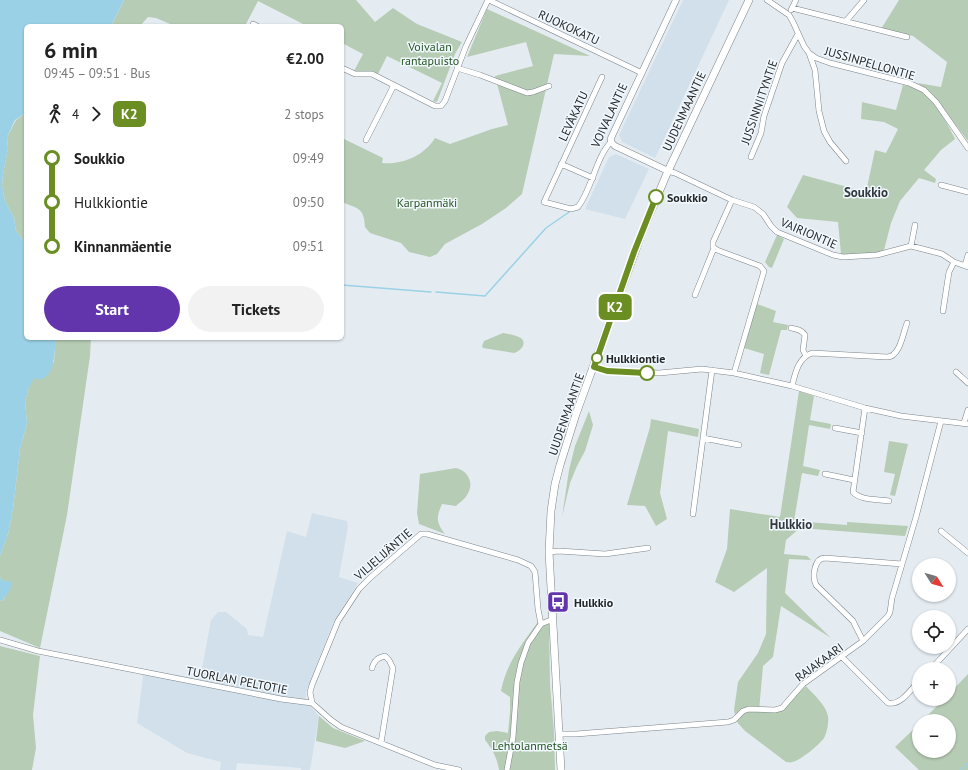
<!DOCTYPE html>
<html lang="en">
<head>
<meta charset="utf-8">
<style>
  body { margin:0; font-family:"PT Sans",sans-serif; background:#f2f2f2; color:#222; height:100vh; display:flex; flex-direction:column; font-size:15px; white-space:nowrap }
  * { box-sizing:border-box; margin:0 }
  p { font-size:13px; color:#767676 }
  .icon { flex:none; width:22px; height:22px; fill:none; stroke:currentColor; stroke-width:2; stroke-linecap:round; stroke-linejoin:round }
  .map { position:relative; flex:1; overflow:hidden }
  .sheet { position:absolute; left:24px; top:24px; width:320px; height:316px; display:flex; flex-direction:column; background:#fff; border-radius:6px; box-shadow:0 1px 3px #0004 }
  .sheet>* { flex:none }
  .badge { padding:0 8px; border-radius:6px; font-size:14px; line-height:26px }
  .needle { width:26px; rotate:127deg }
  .buttons { position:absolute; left:912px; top:558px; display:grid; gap:8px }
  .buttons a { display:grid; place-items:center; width:44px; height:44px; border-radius:50%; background:#fff; box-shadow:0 1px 3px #0004; font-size:20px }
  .map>.badge { position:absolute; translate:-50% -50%; box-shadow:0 0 0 2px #fff }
  .legs { display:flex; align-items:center; gap:6px; height:44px; padding:0 20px; font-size:13px }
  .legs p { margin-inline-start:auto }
  .head { display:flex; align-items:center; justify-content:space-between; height:68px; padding:0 20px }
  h1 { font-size:22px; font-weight:600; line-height:30px }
  .cta { display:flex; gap:8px; margin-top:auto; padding:8px 20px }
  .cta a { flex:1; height:46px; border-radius:24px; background:#6235ad; color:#fff; font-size:16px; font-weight:600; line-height:46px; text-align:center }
  .cta a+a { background:#f2f2f2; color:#222 }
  ul { padding:0 20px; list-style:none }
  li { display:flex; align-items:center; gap:14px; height:44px; font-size:15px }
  li i { display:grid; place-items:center; width:6px; height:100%; margin:0 5px; background:currentColor }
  li i::after { content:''; width:10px; height:10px; margin:-5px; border:3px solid; border-radius:50%; background:#fff }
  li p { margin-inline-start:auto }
  li:first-child i { background:linear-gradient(#0000 50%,currentColor 0) }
  li:last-child i { background:linear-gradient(currentColor 50%,#0000 0) }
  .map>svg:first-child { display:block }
  .built { fill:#d1e0eb }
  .green { fill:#b6ccb4 }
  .water { fill:#9bd1e6 }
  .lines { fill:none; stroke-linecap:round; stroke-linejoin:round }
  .stream { stroke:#9bd1e6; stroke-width:1.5 }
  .minor-casing { stroke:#7c8389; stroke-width:6 }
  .tertiary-casing { stroke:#7c8389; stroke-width:7 }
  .secondary-casing { stroke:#7c8389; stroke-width:8 }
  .minor { stroke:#fff; stroke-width:5 }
  .tertiary { stroke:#fff; stroke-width:6 }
  .secondary { stroke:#fff; stroke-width:7 }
  .line-1-casing { stroke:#fff; stroke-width:9 }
  .line-1 { stroke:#6b8e23; stroke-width:6 }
  .stop-1-dot { fill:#fff; stroke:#6b8e23; stroke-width:2 }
  .labels { text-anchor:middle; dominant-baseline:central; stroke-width:3; stroke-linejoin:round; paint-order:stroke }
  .street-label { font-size:12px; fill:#242729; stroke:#f2f9fe }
  .park-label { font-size:12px; fill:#265422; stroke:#f2f9fe }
  .stop-label { font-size:12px; font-weight:bold; fill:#242729; stroke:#f2f9fe; text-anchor:start }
  .poi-label { font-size:12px; font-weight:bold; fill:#242729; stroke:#f2f9fe; text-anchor:start }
  .neighbourhood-label { font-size:13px; font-weight:bold; fill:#32383d; stroke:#f2f9fe }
</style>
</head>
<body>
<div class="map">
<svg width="968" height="770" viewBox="0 0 968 770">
  <rect width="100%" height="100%" fill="#e4ecf2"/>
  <path class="built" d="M683 0H729L655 158 622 142 619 135Z
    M616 154 649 169 625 219 585 209 609 157Z
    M312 513 347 521 348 527 339 577 358 583 333 623 306 692V699L309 705 319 716 310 770H301V768L237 763 236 770H220L221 762 187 753 137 723 144 669 200 679 211 620 218 612H226L247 629 248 635 263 637 287 531 306 537Z"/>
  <path class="green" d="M124 0H356L375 22 393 8 417 24 462 42 455 54 437 102 433 101 442 83 387 56 378 74 373 71H354L363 54 342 43V26H307L258 1 245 26H175L156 18 148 17 140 26H111Z
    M899 0H968V141L932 94 918 83 941 87 947 62 913 36 881 29Z
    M487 9 590 56 554 54 522 194 506 208 482 224 445 244 437 254 430 257 409 252 401 243 370 233 365 227C364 207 358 209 342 202V138L383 158 382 163C402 165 424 156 435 138L450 144 492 129 508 125 495 76 533 66 526 42 467 57Z
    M903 85C908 86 914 87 918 89 933 98 948 124 955 139L941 150 924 170 936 179 935 183 919 178 900 201 891 223 884 250C873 257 854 254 841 254L838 222 797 218 787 207 803 175 866 192 875 150 886 153 898 129 884 122 861 119 862 102 896 110Z
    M26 113V244L16 231 14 218 5 201 2 186 3 174 8 148 7 137 16 120Z
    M777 235 784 239 772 268 769 267 765 262Z
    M757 304 776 311 773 322 788 325 787 330H781L769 375 760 373 764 354 744 348Z
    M503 333C508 334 518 335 522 339 527 345 519 352 514 353L483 348 482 346 484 341Z
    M57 338H91L90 356 67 515 40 648 0 631V600L2 601C8 596 6 588 6 581H3L0 577V556L8 534 13 509 20 449 27 423 25 402 28 390 32 380 54 362 55 345Z
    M799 391 814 396 810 420 831 424 830 429 809 425 803 466 820 470 818 476 802 473 794 521 847 525V522L908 526 905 536 800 528 786 540 784 554 807 556 811 560 789 559 785 593 831 638 781 606 773 657 763 666 759 711H780L806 686C813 694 826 705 828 716 829 722 827 733 824 738 820 744 800 761 792 762 791 763 788 762 786 762L745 731 737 722 734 710 738 682 758 653 766 634 767 568 734 592 715 582 727 549 730 509 780 517Z
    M589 411 593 425 585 451 577 466 570 483 562 517 569 470 575 446Z
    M651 419 699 429 698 437 668 431 660 493 667 519 656 526 645 506 627 505 650 427Z
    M889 441 908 444 895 496 890 495 895 474 884 472Z
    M456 468C468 471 475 483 467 495 465 499 459 503 456 506L442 504C436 518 436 522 445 534L419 524 417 513 420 474Z
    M540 619 541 624 549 621 550 684 554 732 555 770H499C497 758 493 750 485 740V736L489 732 497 731 508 733 510 712V697L501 691C506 663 524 641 540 619Z
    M0 646 40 656 33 715 36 748 32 770H0Z
    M968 674V770H919L895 747 919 724V751H949V721H922L944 699H949V694Z
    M319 716 333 728 365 741 345 748 316 741Z"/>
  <path class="water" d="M0 0H124L111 26H26V113L15 120 7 137 8 148 3 174 2 186 5 201 14 218 16 231 26 244V338H57C52 354 58 372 40 380L34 378 28 390 25 402 27 423 20 449 13 509 8 534 0 556Z
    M0 577 3 581H9L12 583 10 590 2 601 0 600Z"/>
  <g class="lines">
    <path class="stream" d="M342 285 431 292
      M436 292 485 296 546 228 572 210
      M961 770 968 763"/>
    <g class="minor-casing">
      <path id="minor" d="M489 0 642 73
        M767 0 789 15 793 22 804 46 809 53 816 58 830 63 909 83 924 90 936 102 968 148
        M792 8 907 37
        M791 10 796 0
        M846 21 864 0
        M253 24 257 26
        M809 53 815 70 819 111 824 131 830 142 846 161
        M342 68 355 74H372L435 106H441L445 101 466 46 488 0
        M457 68 480 75 527 93 533 92 549 86
        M602 77 544 202 571 209 578 207C592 189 596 157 611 142
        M366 140 394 85
        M751 157 761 133 764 116 782 63 798 34
        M561 164 593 178
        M668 171 675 173 732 200 754 207 763 214 771 226 777 232 833 255 843 257 877 255 911 246 942 254 954 262 968 267
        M941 185 968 192
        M732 200 713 242V247L717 250 760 266 764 271 734 373
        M911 246 915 225
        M965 266 968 255
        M695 295 714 248
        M943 311 949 272 954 262
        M791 328C796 329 802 330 805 335L803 350 806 356
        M594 367 607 371 659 373 702 369 734 373 792 386 865 408 901 416 968 424
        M956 372 968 383
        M792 386C795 374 798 358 812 353L887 357C900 357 903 333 907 323
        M865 408 853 492C861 501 879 499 889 501
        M964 423 968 410
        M835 428 862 433
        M703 438 739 445
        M825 474 854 480
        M693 514 712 370
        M941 531 968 553
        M549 552 559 551 605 554 648 548
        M0 640 38 651 281 699 312 703 331 720 341 727 435 765 459 770
        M863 641 853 621 816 585C812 577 814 558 825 558L902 564
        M842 657 888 703C901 706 911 689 919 681
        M372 668C374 661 377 658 385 656L389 660 393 668 381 743
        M931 669 968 629
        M312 703 310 692 312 685 338 621 359 589 371 577 421 534H427L518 560 531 566 535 572 538 609 541 624
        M559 734H576L728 722 734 720 743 711 749 709 775 710 782 708 803 684 863 641 888 616 890 612 892 598 916 517 941 421
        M507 770 513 737 517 682 521 663 528 643 541 624 553 619"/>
    </g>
    <g class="tertiary-casing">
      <path id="tertiary" d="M668 171 615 146 611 142V138L676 0"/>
    </g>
    <g class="secondary-casing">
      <path id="secondary" d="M561 770 549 552 551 511 555 484 560 465 576 414 643 230 668 171 749 0"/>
    </g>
    <use href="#minor" class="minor"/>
    <use href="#tertiary" class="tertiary"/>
    <use href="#secondary" class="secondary"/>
  </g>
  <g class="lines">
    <g class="line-1-casing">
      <path id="line-1" d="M647 373 607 371 594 367 634 252 656 197"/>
    </g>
    <use href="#line-1" class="line-1"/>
  </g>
  <defs>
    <g id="bus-square" transform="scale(1.15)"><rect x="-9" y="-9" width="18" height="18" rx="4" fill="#6235ad" stroke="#f2f9fe"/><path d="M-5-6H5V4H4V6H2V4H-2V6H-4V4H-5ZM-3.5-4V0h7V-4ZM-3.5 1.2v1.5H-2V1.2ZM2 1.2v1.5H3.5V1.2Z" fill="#fff"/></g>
  </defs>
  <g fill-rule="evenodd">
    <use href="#bus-square" x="558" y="602"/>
  </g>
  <g class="stop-1-dot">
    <circle cx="656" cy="197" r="7"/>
    <circle cx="597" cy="358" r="5"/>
    <circle cx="647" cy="373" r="7"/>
  </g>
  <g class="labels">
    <g class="street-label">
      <text transform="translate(569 27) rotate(25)">RUOKOKATU</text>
      <text transform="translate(870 63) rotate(16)">JUSSINPELLONTIE</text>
      <text transform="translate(759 102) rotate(-71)">JUSSINNIITYNTIE</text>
      <text transform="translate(684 111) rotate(-65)">UUDENMAANTIE</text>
      <text transform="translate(609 115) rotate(-65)">VOIVALANTIE</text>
      <text transform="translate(573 116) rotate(-65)">LEVÄKATU</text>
      <text transform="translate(809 233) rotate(23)">VAIRIONTIE</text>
      <text transform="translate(566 414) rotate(-71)">UUDENMAANTIE</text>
      <text transform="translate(383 554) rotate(-41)">VILJELIJÄNTIE</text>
      <text transform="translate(819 662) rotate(-36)">RAJAKAARI</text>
      <text transform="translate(237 680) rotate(11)">TUORLAN PELTOTIE</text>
    </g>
    <g class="park-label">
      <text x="430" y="46">Voivalan<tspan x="430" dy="14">rantapuisto</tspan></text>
      <text x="427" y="202">Karpanmäki</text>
      <text x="530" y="745">Lehtolanmetsä</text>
    </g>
    <g class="stop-label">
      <text x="667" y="197">Soukkio</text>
      <text x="606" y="358">Hulkkiontie</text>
    </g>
    <g class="poi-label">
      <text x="574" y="602">Hulkkio</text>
    </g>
    <g class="neighbourhood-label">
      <text x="866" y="192">Soukkio</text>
      <text x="791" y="524">Hulkkio</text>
    </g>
  </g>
</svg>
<div class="buttons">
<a><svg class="needle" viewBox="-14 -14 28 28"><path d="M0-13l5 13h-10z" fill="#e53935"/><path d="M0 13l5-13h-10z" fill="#767676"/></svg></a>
<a><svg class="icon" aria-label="locate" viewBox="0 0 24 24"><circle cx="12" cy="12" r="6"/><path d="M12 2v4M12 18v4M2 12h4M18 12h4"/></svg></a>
<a>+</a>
<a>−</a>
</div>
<b class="badge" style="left:615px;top:307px;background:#6b8e23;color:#fff">K2</b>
<section class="sheet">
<div class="head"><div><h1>6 min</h1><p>09:45 – 09:51 · Bus</p></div><b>€2.00</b></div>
<div class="legs"><svg class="icon" aria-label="walk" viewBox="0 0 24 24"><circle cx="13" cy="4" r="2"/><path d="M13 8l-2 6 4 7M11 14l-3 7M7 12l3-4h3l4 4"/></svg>4<svg class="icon" aria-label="forward" viewBox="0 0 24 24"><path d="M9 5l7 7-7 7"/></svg><b class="badge" style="background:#6b8e23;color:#fff">K2</b><p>2 stops</p></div>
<ul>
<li><i style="color:#6b8e23"></i><b>Soukkio</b><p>09:49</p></li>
<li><i style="color:#6b8e23"></i><span>Hulkkiontie</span><p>09:50</p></li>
<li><i style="color:#6b8e23"></i><b>Kinnanmäentie</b><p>09:51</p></li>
</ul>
<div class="cta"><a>Start</a><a>Tickets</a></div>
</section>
</div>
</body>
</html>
